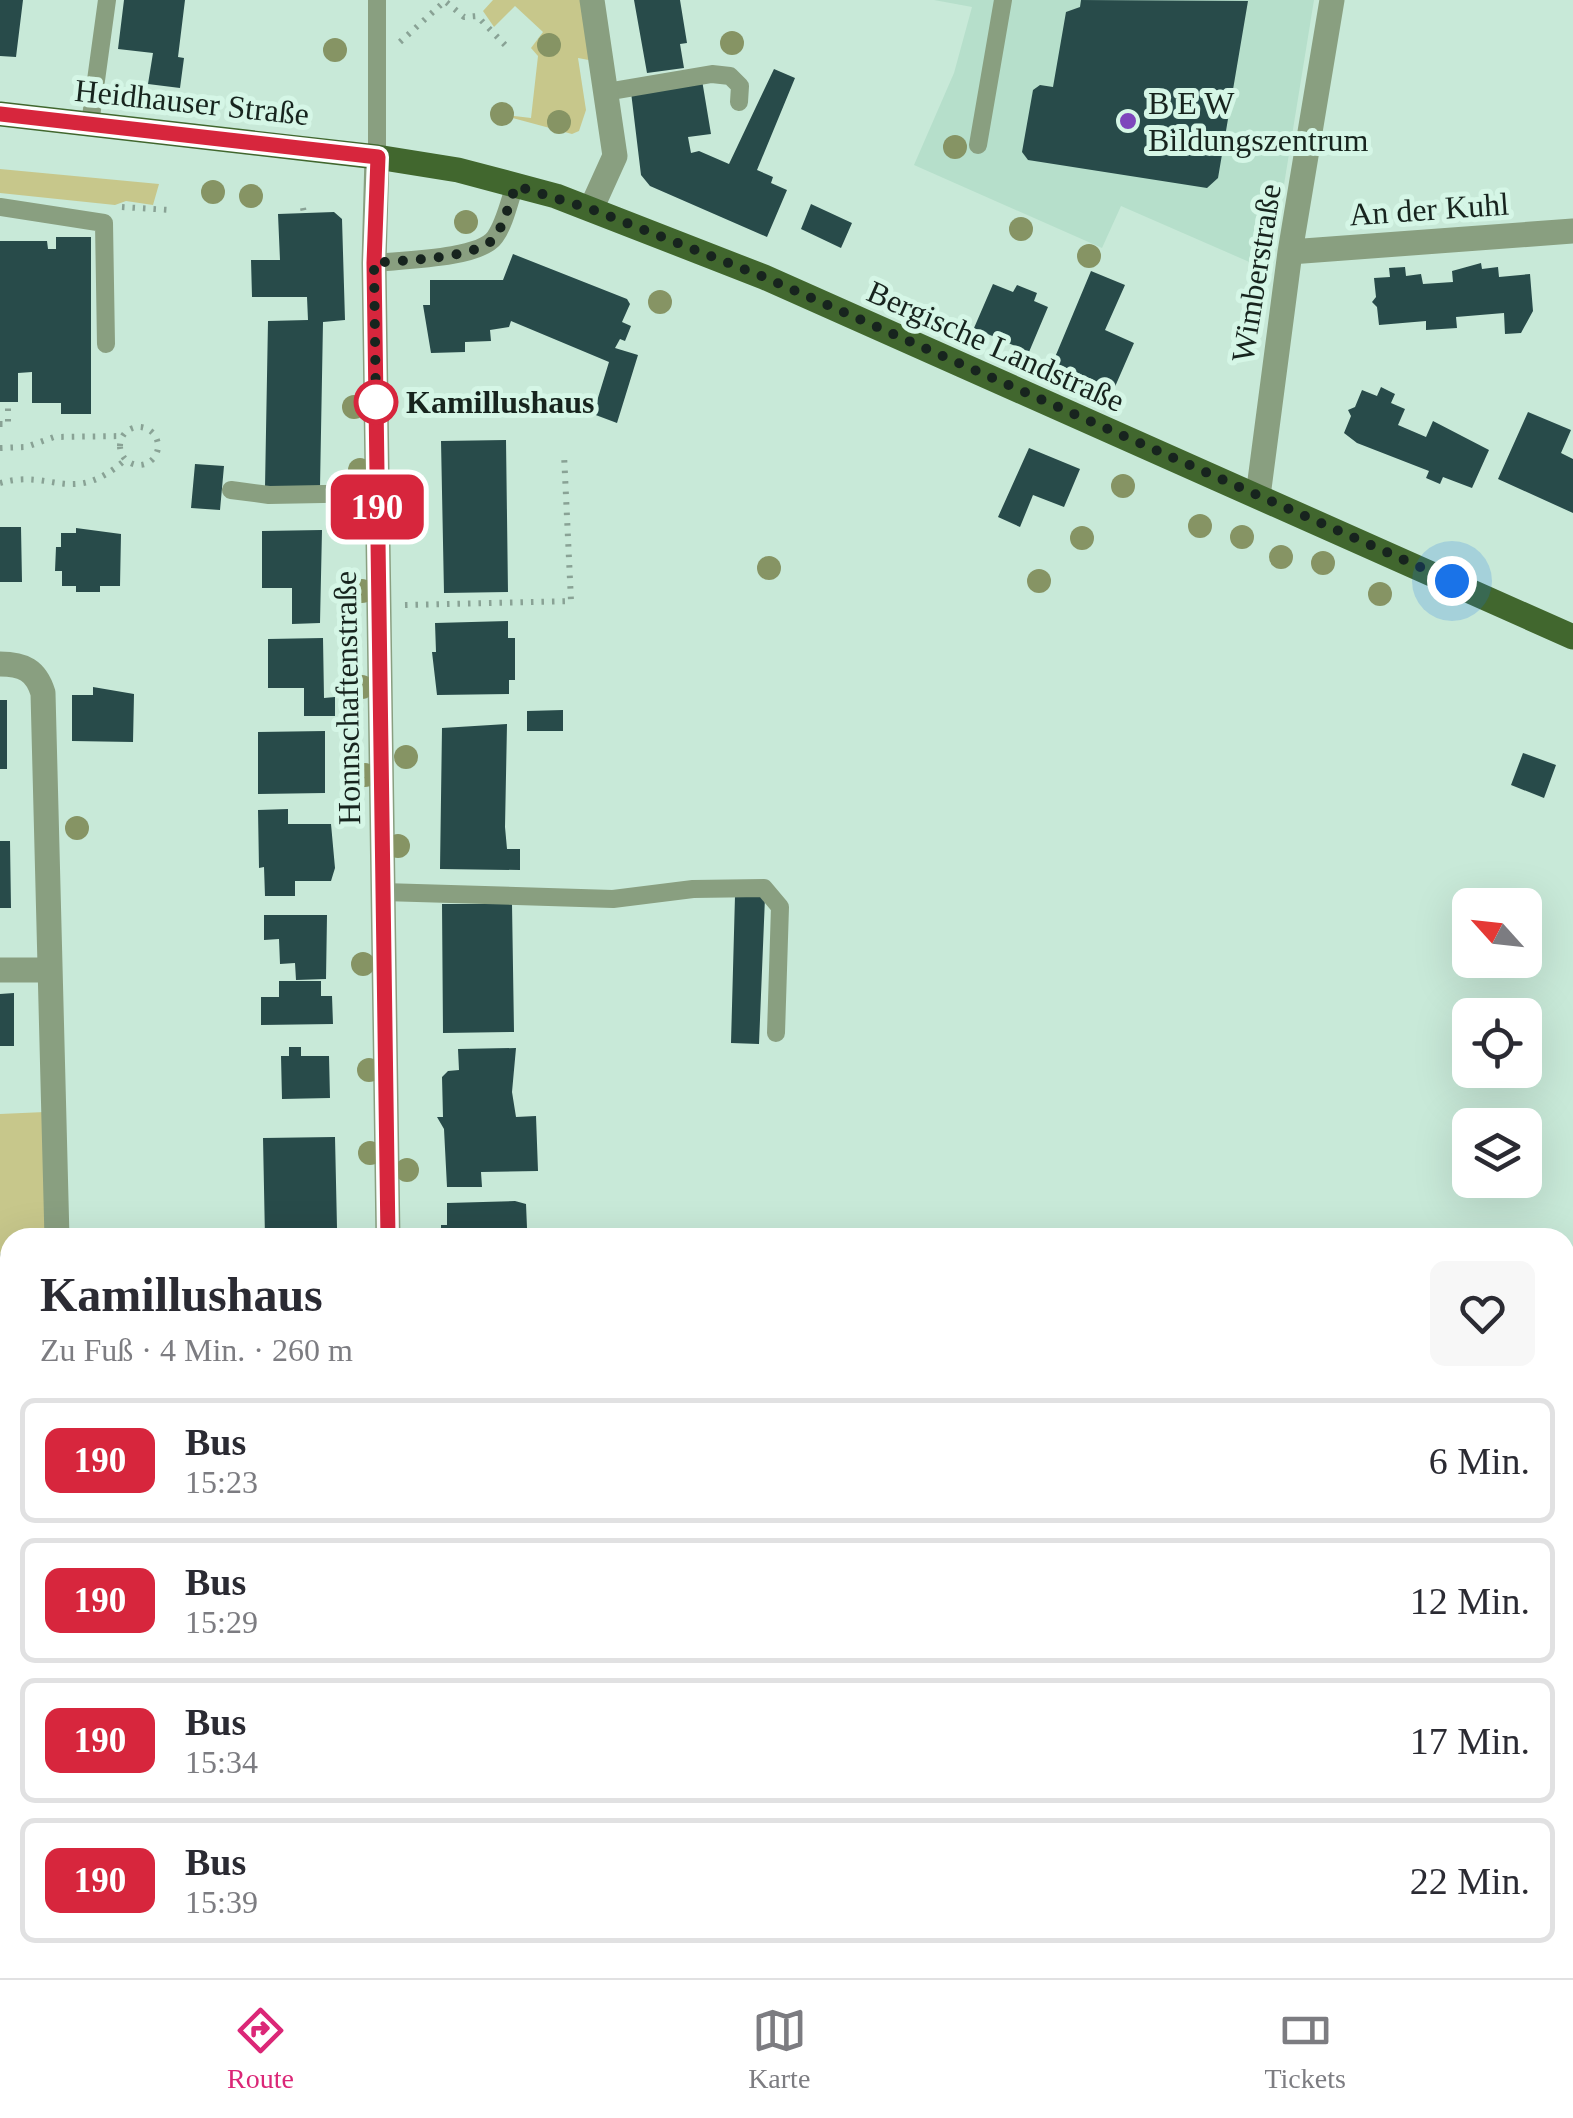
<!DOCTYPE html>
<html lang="de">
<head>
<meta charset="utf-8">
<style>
  body { margin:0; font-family:"Times New Roman",serif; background:#f7f7f7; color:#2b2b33; height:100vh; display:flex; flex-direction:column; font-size:38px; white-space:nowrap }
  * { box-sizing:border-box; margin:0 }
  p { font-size:32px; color:#7c7c81 }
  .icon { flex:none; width:55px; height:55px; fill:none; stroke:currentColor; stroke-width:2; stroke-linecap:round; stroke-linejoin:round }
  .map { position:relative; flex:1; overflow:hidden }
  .details { position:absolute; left:0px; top:1228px; width:1575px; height:752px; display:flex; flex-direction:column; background:#fff; border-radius:30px 30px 0 0; box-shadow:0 10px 40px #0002 }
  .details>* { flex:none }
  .badge { padding:0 20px; border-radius:15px; font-size:35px; line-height:65px }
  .needle { width:65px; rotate:297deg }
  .controls { position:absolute; left:1452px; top:888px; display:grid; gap:20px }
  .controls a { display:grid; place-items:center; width:90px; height:90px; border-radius:15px; background:#fff; box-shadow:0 10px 40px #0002; font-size:50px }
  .you { position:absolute; width:50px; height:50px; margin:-25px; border:8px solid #fff; border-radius:50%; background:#1a73e8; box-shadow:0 0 0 15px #1a73e833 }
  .map>.badge { position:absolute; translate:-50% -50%; box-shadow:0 0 0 5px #fff }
  .round { display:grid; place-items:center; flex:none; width:105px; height:105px; border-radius:15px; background:#f7f7f7 }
  .overview { display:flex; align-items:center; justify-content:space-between; height:170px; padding:0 40px }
  h1 { font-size:48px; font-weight:700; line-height:75px }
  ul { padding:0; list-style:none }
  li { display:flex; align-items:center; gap:30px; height:125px; margin:0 20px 15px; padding:0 20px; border:5px solid #e1e1e2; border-radius:15px }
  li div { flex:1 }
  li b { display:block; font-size:38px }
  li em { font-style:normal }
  li .badge { min-width:110px; font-weight:700; text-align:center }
  .tabs { display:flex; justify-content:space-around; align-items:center; height:140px; border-top:2px solid #e1e1e2; background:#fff; font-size:28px; color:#7c7c81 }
  .tabs a { display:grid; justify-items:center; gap:5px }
  .tabs .active { color:#db2777 }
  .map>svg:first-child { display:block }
  .built { fill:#b6dfcb }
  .green { fill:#c7c78b }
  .building { fill:#284b4a }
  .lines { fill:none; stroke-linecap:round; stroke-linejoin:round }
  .path { stroke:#89a295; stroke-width:6; stroke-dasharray:2.5 8; stroke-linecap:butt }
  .lane { stroke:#899f80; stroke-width:18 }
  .street { stroke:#899f80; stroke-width:25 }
  .primary { stroke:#41672e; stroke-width:25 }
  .tree { fill:#869464 }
  .line-casing { stroke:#fff; stroke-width:22 }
  .line { stroke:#d7263d; stroke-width:15 }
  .walk { stroke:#17241e; stroke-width:10; stroke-dasharray:0 18 }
  .poi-dot { fill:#7e46bc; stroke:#d5f6e6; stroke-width:4 }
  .stop-dot { fill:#fff; stroke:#d7263d; stroke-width:5 }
  .labels { text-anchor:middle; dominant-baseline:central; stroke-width:10; stroke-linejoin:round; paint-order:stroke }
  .street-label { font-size:32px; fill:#17241e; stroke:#d5f6e6 }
  .poi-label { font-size:32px; fill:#17241e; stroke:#d5f6e6; text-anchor:start }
  .stop-label { font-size:32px; font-weight:bold; fill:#17241e; stroke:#d5f6e6; text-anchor:start }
</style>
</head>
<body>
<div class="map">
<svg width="1573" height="1978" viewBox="0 0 1573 1978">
  <rect width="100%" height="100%" fill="#c8e9d8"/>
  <path class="built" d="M934 0H1314L1270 271 1121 206 1102 248 914 165 954 73 972 7Z"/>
  <path class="green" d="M493 0H581L594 61 578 58 586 110 579 131 572 134 498 114 531 118 538 56 531 48 543 32 515 6 494 27 483 11Z
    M0 169 159 184 153 205 126 201 115 205 0 193Z
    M45 1112 47 1237 10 1238V1258H0V1114Z
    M0 1920H10V1970H383L384 1978H0Z
    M395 1970H801V1978H395Z"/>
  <path class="building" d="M0 0H23L16 57 0 56Z
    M124 0H185L178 57 184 58 180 88 148 84 153 53 118 49Z
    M634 0H680L687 43 680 44 684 68 647 73Z
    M1081 0 1248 1 1218 178 1207 188 1028 160 1022 152 1033 90 1040 85 1053 87 1066 12 1080 7Z
    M774 69 795 78 757 170 773 177 771 183 787 190 767 237 650 186 641 175 631 92 702 80 711 134 688 137 691 153 699 151 729 164Z
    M811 204 852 223 841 248 801 229Z
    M334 212 342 219 345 320 323 322 320 487H265L268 321 308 320 307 297H252L251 260H280L278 214Z
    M56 237H91V414H61V403H32V372L18 373V402H0V241H47L48 249H56Z
    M513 254 627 299 630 304 622 322 631 326 625 341 620 339 615 348 638 355 617 423 593 414 609 362 511 321 509 327 490 330 491 341 465 342V352L431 353 423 305H430V280H503Z
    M1481 263 1482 269 1498 267 1499 277 1530 274 1533 311 1521 333 1505 334 1504 313 1456 317 1457 328 1426 330V321L1379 325 1377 307 1372 302 1376 297 1374 278 1390 277 1389 268 1405 267 1406 276 1421 274 1423 284 1453 282 1452 271Z
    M1091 271 1125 285 1105 330 1134 343 1114 389 1053 362Z
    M993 284 1013 292 1017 285 1037 293 1034 301 1048 307 1029 352 974 328Z
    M1381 387 1395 394 1391 403 1405 409 1398 425 1426 437 1433 421 1489 450 1472 488 1443 477 1440 484 1426 478 1429 471 1357 443 1344 433 1351 416 1348 410 1355 407 1362 390 1377 396Z
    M1528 412 1571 430 1561 453 1573 459V513L1498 479Z
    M506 440 508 592 444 593 441 441Z
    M1029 448 1080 469 1064 507 1033 495 1020 527 998 517Z
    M195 464 224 466 220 510 191 508Z
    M0 527H21L22 582H0Z
    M76 528 121 534 120 586H100V592H76V586H62V571H55L56 547H61V533H76Z
    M322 530 320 623 292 624V588H262V531Z
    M508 621V638H515V680H509V694L437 695 432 652H436L435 623Z
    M323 638 324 698 335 697V716H304V688H268V639Z
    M93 687 134 694 133 742 72 741V695H93Z
    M0 700H7V769H0Z
    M563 710V731H527V711Z
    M507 724 505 827 507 849H520V870L440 869 442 728Z
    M325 731V793L258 794V732Z
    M1523 753 1556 765 1544 798 1511 785Z
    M288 809V824H331L335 868 331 881H295V896H265L264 867 259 868 258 810Z
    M0 841H10L11 908H0Z
    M735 896 765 897 759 1044 731 1043Z
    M442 904H512L514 1032 443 1033Z
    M264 915H327L326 979 296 980 295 963 280 964 279 939 264 940Z
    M279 981H321V996H332L333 1024 261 1025V997H279Z
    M14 993V1046H0V994Z
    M289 1047H301V1056H329L330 1098 282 1099 281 1056H289Z
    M516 1048 512 1092 516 1117 536 1116 538 1171 481 1172 482 1187H447L444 1129 437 1117H443L442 1077 448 1071 459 1070 458 1049Z
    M335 1137 337 1228H308V1238H265L263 1138Z
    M515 1201 526 1204 527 1228H517L518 1238H441V1225H447V1203Z
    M0 1495 10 1498V1540L0 1538Z
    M0 1616 10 1619V1683L2 1681 8 1661 0 1659Z
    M10 1800V1863H0V1801Z"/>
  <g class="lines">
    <path class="path" d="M400 42 445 1 464 17 477 16 508 48
      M122 207 170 210
      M303 208 304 213
      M0 424H8V405
      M120 446a19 19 0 1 1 38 0a19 19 0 1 1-38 0Z
      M0 448 26 447 54 437 123 436
      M0 483C52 468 72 507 125 460
      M405 605 571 601 564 454"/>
    <path class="lane" d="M377 0V157
      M606 92 712 74 730 76 740 86 739 102
      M90 124 107 0
      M978 145 1003 0
      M0 207 104 223 106 344
      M374 263C401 260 480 259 495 237 505 223 509 202 515 185
      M231 490 269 495 377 493
      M383 892 613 899 693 889 764 888 780 907 776 1033"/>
    <path class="street" d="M377 157 374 263 388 1238
      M591 209 615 156 592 0
      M1290 252 1573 231
      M1258 496 1290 252 1332 0
      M0 664C23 664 36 670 43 693L57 1238
      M0 970H48
      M0 1266H10
      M0 1738 10 1739
      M391 1970V1978"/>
    <path class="primary" d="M0 114 377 157 458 170 556 196 764 277 1573 637"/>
  </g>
  <g class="tree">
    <circle cx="732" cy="43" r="12"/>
    <circle cx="549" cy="45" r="12"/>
    <circle cx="335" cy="50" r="12"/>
    <circle cx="502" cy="114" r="12"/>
    <circle cx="559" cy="122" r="12"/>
    <circle cx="955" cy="147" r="12"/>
    <circle cx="213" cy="192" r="12"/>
    <circle cx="251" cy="196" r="12"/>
    <circle cx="466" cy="222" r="12"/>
    <circle cx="1021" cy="229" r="12"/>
    <circle cx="1089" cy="256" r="12"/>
    <circle cx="660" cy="302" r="12"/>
    <circle cx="354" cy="407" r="12"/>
    <circle cx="360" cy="470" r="12"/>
    <circle cx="1123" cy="486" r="12"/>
    <circle cx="1200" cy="526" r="12"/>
    <circle cx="1242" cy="537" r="12"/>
    <circle cx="1082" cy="538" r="12"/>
    <circle cx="1281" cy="557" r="12"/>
    <circle cx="1323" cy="563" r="12"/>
    <circle cx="769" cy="568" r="12"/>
    <circle cx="1039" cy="581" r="12"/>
    <circle cx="362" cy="591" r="12"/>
    <circle cx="1380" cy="594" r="12"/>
    <circle cx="362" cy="687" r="12"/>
    <circle cx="406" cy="757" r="12"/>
    <circle cx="365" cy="775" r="12"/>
    <circle cx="77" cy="828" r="12"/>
    <circle cx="398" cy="846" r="12"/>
    <circle cx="363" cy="964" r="12"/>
    <circle cx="369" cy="1070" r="12"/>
    <circle cx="370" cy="1153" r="12"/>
    <circle cx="407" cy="1170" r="12"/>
  </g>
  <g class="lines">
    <g class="line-casing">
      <path id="line" d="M0 114 378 157 374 263 388 1238"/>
    </g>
    <use href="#line" class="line"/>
    <path class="walk" d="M376 402V408L374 263C401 260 480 259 495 237 505 223 509 202 516 186L591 209 764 277 1452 581"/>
  </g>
  <circle class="poi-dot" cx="1128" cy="121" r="10"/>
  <circle class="stop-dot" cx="376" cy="402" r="20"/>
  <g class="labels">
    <g class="street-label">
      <text transform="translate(192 102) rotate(6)">Heidhauser Straße</text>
      <text transform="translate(1429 209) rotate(-4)">An der Kuhl</text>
      <text transform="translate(1256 273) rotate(-81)">Wimberstraße</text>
      <text transform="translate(996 346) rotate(24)">Bergische Landstraße</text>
      <text transform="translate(347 698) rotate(-91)">Honnschaftenstraße</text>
    </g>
    <g class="poi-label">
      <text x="1148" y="103">B E W<tspan x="1148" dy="37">Bildungszentrum</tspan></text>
    </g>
    <g class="stop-label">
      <text x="406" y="402">Kamillushaus</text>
    </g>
  </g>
</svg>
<div class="controls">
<a><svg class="needle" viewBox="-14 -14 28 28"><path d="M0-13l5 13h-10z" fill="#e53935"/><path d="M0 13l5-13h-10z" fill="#7c7c81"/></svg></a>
<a><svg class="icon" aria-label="locate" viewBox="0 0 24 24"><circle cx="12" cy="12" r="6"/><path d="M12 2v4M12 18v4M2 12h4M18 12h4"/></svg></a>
<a><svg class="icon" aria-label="layers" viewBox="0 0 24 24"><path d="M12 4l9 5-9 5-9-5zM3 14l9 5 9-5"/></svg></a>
</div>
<div class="you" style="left:1452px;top:581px"></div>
<b class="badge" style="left:377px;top:507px;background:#d7263d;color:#fff">190</b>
<section class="details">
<div class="overview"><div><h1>Kamillushaus</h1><p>Zu Fuß · 4 Min. · 260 m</p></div><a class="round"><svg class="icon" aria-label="heart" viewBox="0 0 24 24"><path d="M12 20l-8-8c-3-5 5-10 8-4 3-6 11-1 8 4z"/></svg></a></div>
<ul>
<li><span class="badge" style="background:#d7263d;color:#fff">190</span><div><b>Bus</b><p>15:23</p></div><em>6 Min.</em></li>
<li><span class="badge" style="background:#d7263d;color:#fff">190</span><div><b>Bus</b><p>15:29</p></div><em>12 Min.</em></li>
<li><span class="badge" style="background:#d7263d;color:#fff">190</span><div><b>Bus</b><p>15:34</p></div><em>17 Min.</em></li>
<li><span class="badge" style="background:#d7263d;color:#fff">190</span><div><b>Bus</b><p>15:39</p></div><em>22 Min.</em></li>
</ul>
</section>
</div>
<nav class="tabs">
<a class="active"><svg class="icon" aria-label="directions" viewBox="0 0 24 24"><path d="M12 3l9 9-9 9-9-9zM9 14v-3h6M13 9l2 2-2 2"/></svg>Route</a>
<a><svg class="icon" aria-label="map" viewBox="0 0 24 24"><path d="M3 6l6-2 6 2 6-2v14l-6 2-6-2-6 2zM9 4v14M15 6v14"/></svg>Karte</a>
<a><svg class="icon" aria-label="tickets" viewBox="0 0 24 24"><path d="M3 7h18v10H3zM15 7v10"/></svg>Tickets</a>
</nav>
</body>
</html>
